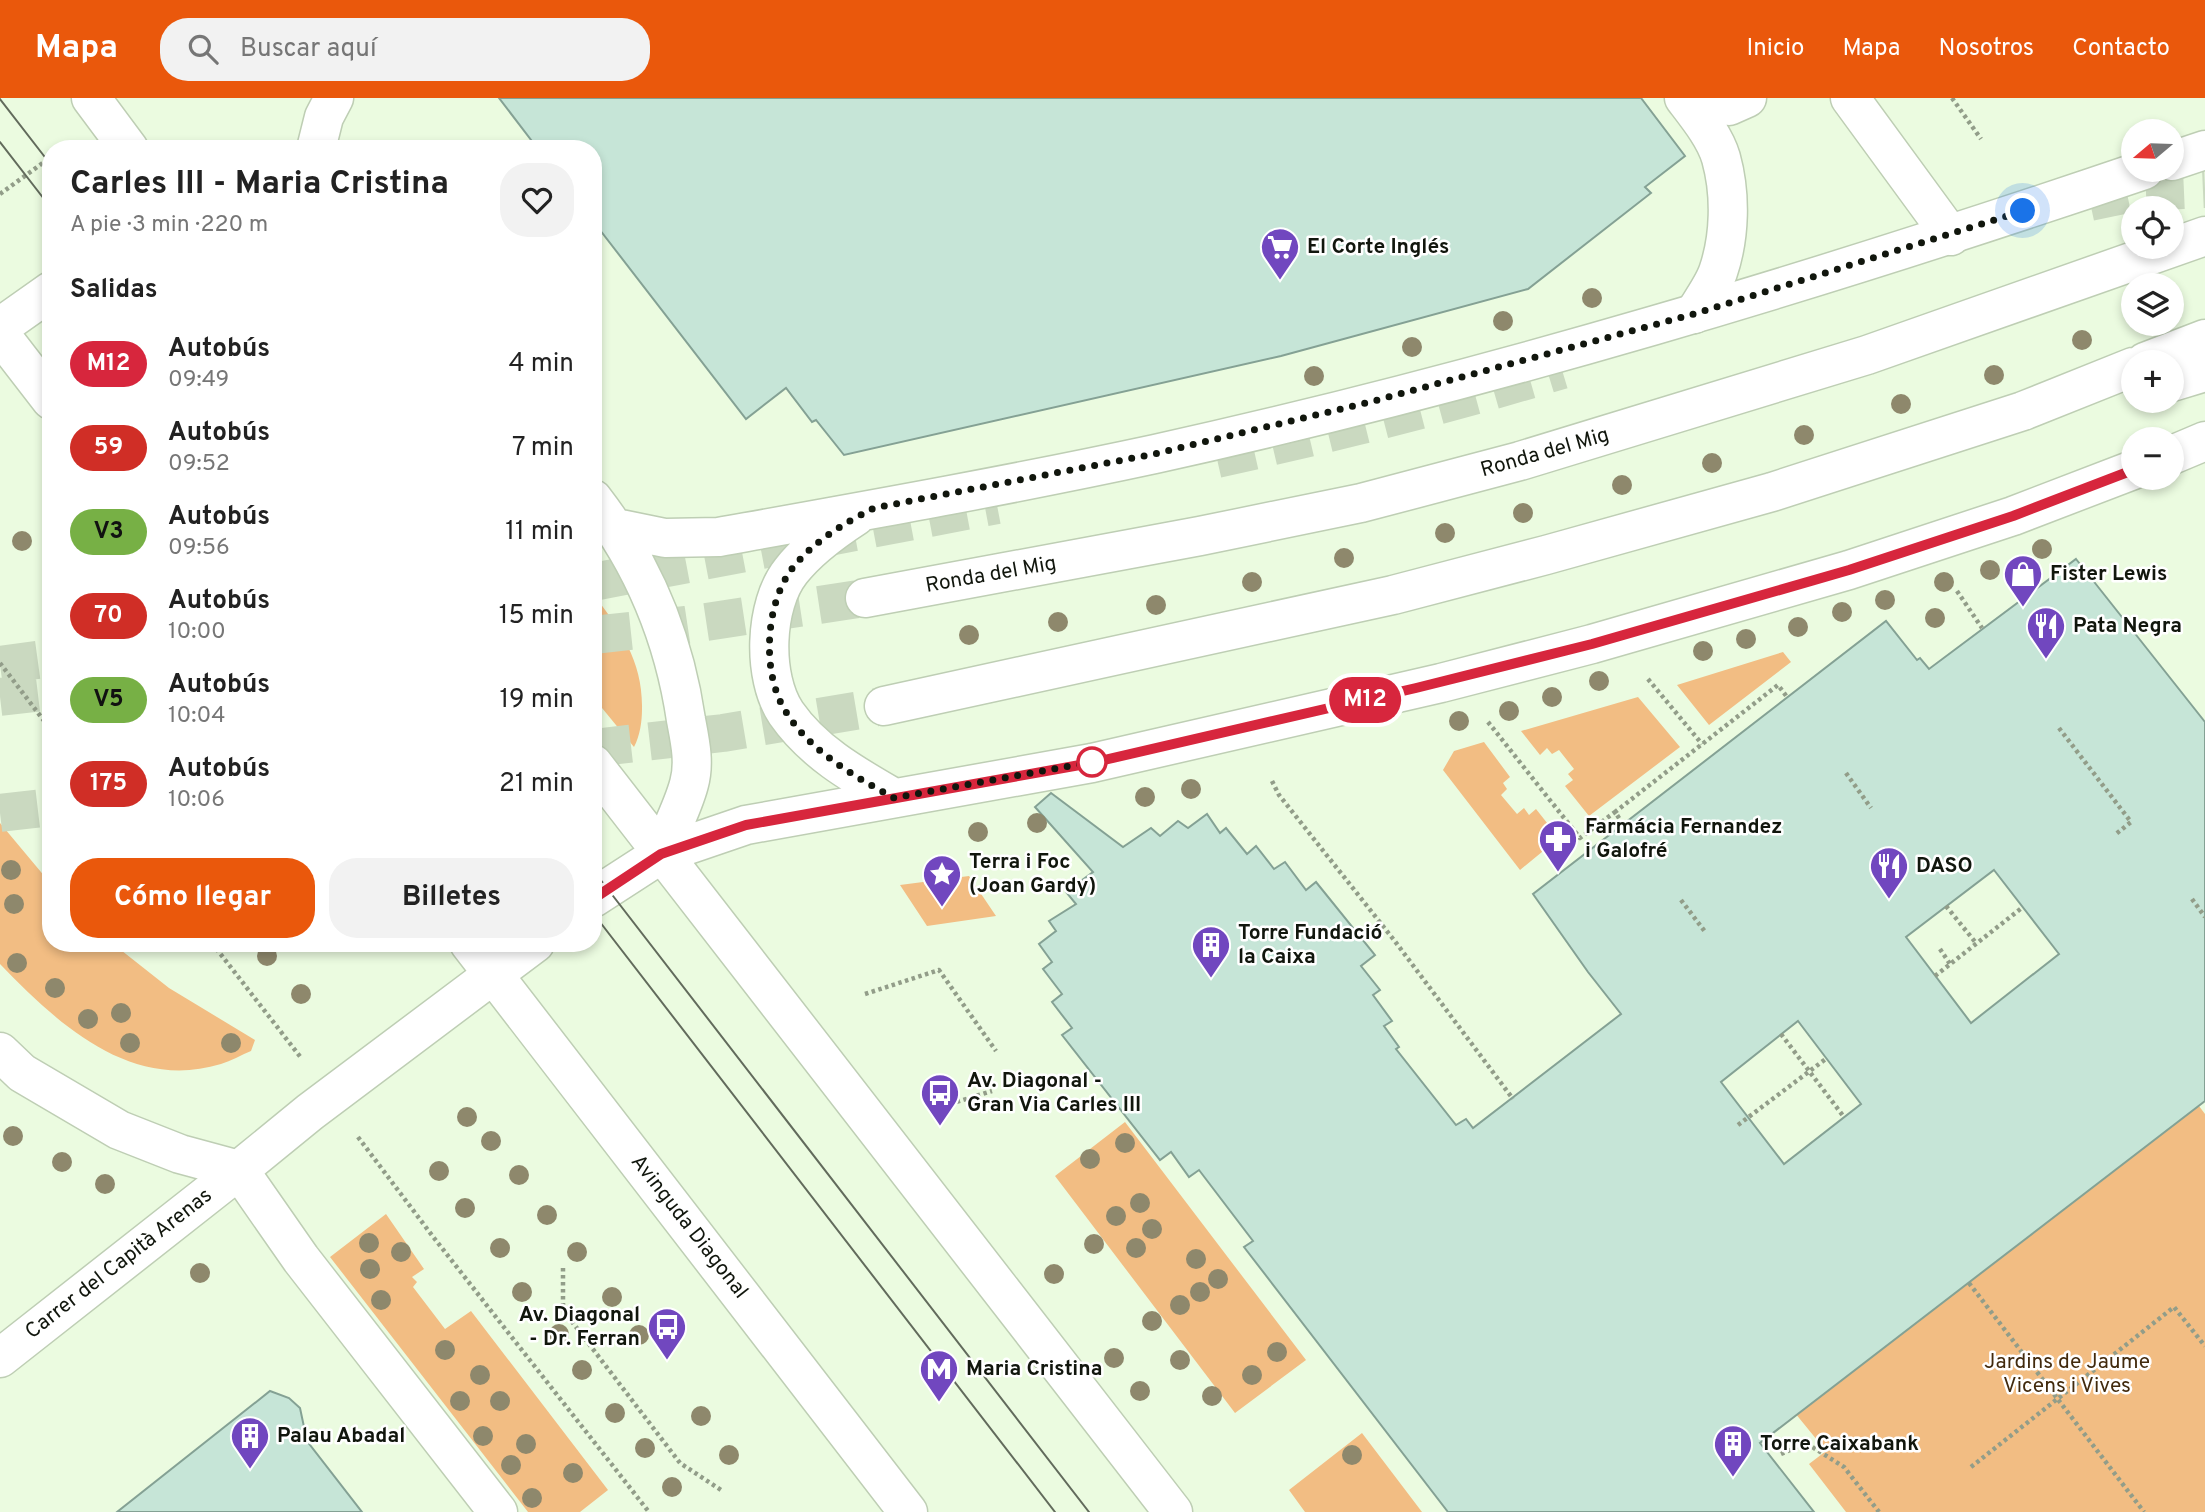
<!DOCTYPE html>
<html lang="es">
<head>
<meta charset="utf-8">
<style>
  body { margin:0; font-family:Overpass,sans-serif; background:#f2f2f2; color:#222; height:100vh; display:flex; flex-direction:column; font-size:26px; white-space:nowrap }
  * { box-sizing:border-box; margin:0 }
  p { font-size:23px; color:#767676 }
  .icon { flex:none; width:38px; height:38px; fill:none; stroke:currentColor; stroke-width:2; stroke-linecap:round; stroke-linejoin:round }
  .map { position:relative; flex:1; overflow:hidden }
  .panel { position:absolute; left:42px; top:42px; width:560px; height:812px; display:flex; flex-direction:column; background:#fff; border-radius:28px; box-shadow:0 4px 10px #0003 }
  .panel>* { flex:none }
  .badge { padding:0 14px; border-radius:23px; font-size:24px; line-height:46px }
  .needle { width:46px; rotate:251deg }
  .fabs { position:absolute; left:2121px; top:21px; display:grid; gap:14px }
  .fabs a { display:grid; place-items:center; width:63px; height:63px; border-radius:50%; background:#fff; box-shadow:0 4px 10px #0003; font-size:35px }
  .you { position:absolute; width:35px; height:35px; margin:-18px; border:5px solid #fff; border-radius:50%; background:#1a73e8; box-shadow:0 0 0 10px #1a73e833 }
  .map>.badge { position:absolute; translate:-50% -50%; box-shadow:0 0 0 4px #fff }
  h2 { padding:0 28px; font-size:26px; line-height:63px }
  .round { display:grid; place-items:center; flex:none; width:74px; height:74px; border-radius:28px; background:#f2f2f2 }
  .headline { display:flex; align-items:center; justify-content:space-between; height:119px; padding:0 28px }
  h1 { font-size:33px; font-weight:700; line-height:52px }
  .action { display:flex; gap:14px; margin-top:auto; padding:14px 28px }
  .action a { flex:1; height:80px; border-radius:28px; background:#ea580c; color:#fff; font-size:28px; font-weight:700; line-height:80px; text-align:center }
  .action a+a { background:#f2f2f2; color:#222 }
  ul { padding:0; list-style:none }
  li { display:flex; align-items:center; gap:21px; height:84px; padding:0 28px }
  li div { flex:1 }
  li b { display:block; font-size:26px }
  li em { font-style:normal }
  li .badge { min-width:77px; font-weight:700; text-align:center }
  header { display:flex; align-items:center; gap:42px; box-sizing:border-box; height:98px; padding:0 35px; background:#ea580c; color:#fff }
  header strong { font-size:33px }
  nav { display:flex; gap:38px; margin-inline-start:auto; font-size:24px }
  .search { width:490px; height:63px; background:#f2f2f2; display:flex; align-items:center; gap:18px; box-sizing:border-box; padding:0 24px; border-radius:28px; color:#767676; font-size:26px }
  .map>svg:first-child { display:block }
  .green { fill:#f2bd83 }
  .building { fill:#c6e5d7; stroke:#84a194; stroke-width:2; fill-rule:evenodd }
  .lines { fill:none; stroke-linecap:round; stroke-linejoin:round }
  .major-tunnel { stroke:#cad9c0; stroke-width:38; stroke-dasharray:38 19; stroke-linecap:butt }
  .minor-casing { stroke:#beceb4; stroke-width:41 }
  .major-casing { stroke:#beceb4; stroke-width:41 }
  .path { stroke:#929d89; stroke-width:4.5; stroke-dasharray:3.5 3.5; stroke-linecap:butt }
  .minor { stroke:#fff; stroke-width:38 }
  .major { stroke:#fff; stroke-width:38 }
  .tram { stroke:#626b5c; stroke-width:2 }
  .tree { fill:#8e886c }
  .line-casing { stroke:#fff; stroke-width:16 }
  .line { stroke:#d7263d; stroke-width:10 }
  .walk { stroke:#11160d; stroke-width:7; stroke-dasharray:0 12.6 }
  .stop-dot { fill:#fff; stroke:#d7263d; stroke-width:3.5 }
  .labels { text-anchor:middle; dominant-baseline:central; stroke-width:5; stroke-linejoin:round; paint-order:stroke }
  .poi-label { font-size:21px; font-weight:bold; fill:#11160d; stroke:#fff; text-anchor:start }
  .street-label { font-size:21px; fill:#11160d; stroke:#fff }
  .park-label { font-size:21px; fill:#422a0d; stroke:#fff }
</style>
</head>
<body>
<header>
<strong>Mapa</strong>
<div class="search"><svg class="icon" aria-label="search" viewBox="0 0 24 24"><circle cx="10" cy="10" r="6"/><path d="M15 15l6 6"/></svg>Buscar aquí</div>
<nav><a>Inicio</a><a>Mapa</a><a>Nosotros</a><a>Contacto</a></nav>
</header>
<div class="map">
<svg width="2205" height="1414" viewBox="0 0 2205 1414">
  <rect width="100%" height="100%" fill="#ebfbe0"/>
  <path class="green" d="M593 496C621 532 643 564 642 611 642 623 640 638 634 649L593 599Z
    M1783 554 1791 564 1709 627 1677 587Z
    M1638 599 1680 649 1589 718 1565 688 1573 682 1568 676 1574 671 1559 652 1552 656 1547 650 1540 657 1521 633Z
    M1484 644 1510 679 1503 685 1507 691 1501 697 1517 716 1524 710 1529 717 1536 711 1559 740 1520 772 1443 672 1454 653Z
    M0 725 51 786V845H112L169 890 255 942 251 953C241 957 231 963 221 966 130 994 57 925 0 866Z
    M969 778 996 818 927 828 900 787Z
    M2196 1004 2205 1016V1414H1846L1809 1366 1826 1353 1795 1315Z
    M1125 1024 1306 1262 1235 1315 1055 1078Z
    M386 1116 424 1171 412 1179 417 1184 413 1189 445 1231 471 1213 608 1392 580 1414H528L330 1159Z
    M1362 1335 1422 1414H1305L1289 1392Z"/>
  <path class="building" d="M499 0H1641L1685 58 1645 89 1651 95 1528 191 1281 258 844 357 816 322 812 324 786 290 746 321 593 123V51H538Z
    M2076 461 2205 624V1003L1760 1345 1814 1414H1448L1244 1149 1253 1143 1199 1072 1189 1079 1171 1054 1160 1062 1062 937 1072 930 1052 904 1062 896 1043 871 1052 864 1039 846 1056 833 1049 823 1076 806 1066 794 1093 774 1035 709 1051 695 1123 749 1151 730 1160 738 1178 723 1188 730 1207 716 1220 735 1226 730 1247 756 1256 748 1274 771 1285 764 1306 792 1316 784 1375 857 1361 868 1380 892 1373 897 1392 923 1384 928 1399 949 1396 951 1456 1027 1466 1021 1473 1030 1621 916 1588 874 1533 796 1886 523 1917 562 1920 560 1929 571ZM1994 772 2059 856 1971 925 1906 839ZM1798 923 1861 1006 1784 1066 1721 984Z
    M270 1293 289 1300 300 1310 307 1343 362 1414H117Z"/>
  <g class="lines">
    <path class="major-tunnel" d="M2090 104 2137 94 2205 91
      M1217 361C1333 335 1448 307 1562 272
      M593 484 997 407
      M593 537 686 527 865 500
      M0 567 51 560
      M0 599 51 593
      M593 650 723 635 884 608
      M0 715 51 709"/>
    <g class="minor-casing">
      <path id="minor" d="M1684 0C1697 17 1715 39 1721 60 1731 96 1730 139 1718 174 1713 188 1702 203 1694 216
        M1693 0 1729 8 1747 0
        M1850 0 1951 138
        M316 51 324 19 334 0
        M0 1260 239 1072"/>
    </g>
    <g class="major-casing">
      <path id="major" d="M91 0 129 51
        M2172 63 2205 52
        M0 229 51 193
        M0 236 51 302
        M2145 264 2205 241
        M2172 284 2205 274
        M2172 357 2205 343
        M593 401C644 467 674 540 686 622 690 643 695 665 689 686 683 709 670 733 661 756
        M856 418C833 433 808 451 791 473 764 507 762 579 786 615 813 654 854 677 894 700
        M616 430 665 440 719 439C864 413 1011 387 1155 356 1490 282 1820 182 2144 72
        M865 500 1200 438 1361 405 1520 363 1867 257 2205 138
        M884 608 1393 497 1546 457 1772 394 2023 313 2133 269
        M593 666 1173 1414
        M593 800 661 756 746 727 1092 665 1441 585 1592 546 1849 472 2013 418 2133 372
        M469 845 908 1414
        M0 954 22 975 119 1032 180 1056 239 1072 301 1161 498 1414
        M239 1072 310 1014 535 845"/>
    </g>
    <path class="path" d="M1952 0 1981 41
      M0 96 51 59
      M1957 493 1982 530
      M0 565 51 632
      M1648 581 1702 646
      M1488 624 1580 740 1615 714
      M2059 630 2131 724 2116 736
      M1846 675 1871 710
      M1272 683 1279 697 1394 842 1513 1001
      M1623 726 1615 714 1778 587 1787 599
      M2192 801 2205 819
      M1681 802 1706 835
      M1946 808 1976 845
      M212 845 302 961
      M1940 851 1950 866
      M1935 878 2023 809
      M865 896 939 872 996 953
      M1781 936 1844 1019
      M950 1006 992 993
      M1738 1027 1827 960
      M358 1039 434 1140 649 1414
      M563 1170V1212L680 1365 721 1392
      M1969 1185 2144 1414
      M1781 1356 1806 1345 1844 1369 1879 1414
      M1971 1369 2174 1209 2205 1248"/>
    <use href="#minor" class="minor"/>
    <use href="#major" class="major"/>
    <path class="tram" d="M0 1 51 67
      M0 44 51 110
      M593 772 1089 1414
      M593 815 1055 1414"/>
  </g>
  <g class="tree">
    <circle cx="1592" cy="200" r="10"/>
    <circle cx="1503" cy="223" r="10"/>
    <circle cx="2082" cy="242" r="10"/>
    <circle cx="1412" cy="249" r="10"/>
    <circle cx="1994" cy="277" r="10"/>
    <circle cx="1314" cy="278" r="10"/>
    <circle cx="1901" cy="306" r="10"/>
    <circle cx="1804" cy="337" r="10"/>
    <circle cx="1712" cy="365" r="10"/>
    <circle cx="1622" cy="387" r="10"/>
    <circle cx="1523" cy="415" r="10"/>
    <circle cx="1445" cy="435" r="10"/>
    <circle cx="22" cy="443" r="10"/>
    <circle cx="2042" cy="451" r="10"/>
    <circle cx="1344" cy="460" r="10"/>
    <circle cx="1990" cy="472" r="10"/>
    <circle cx="1252" cy="484" r="10"/>
    <circle cx="1944" cy="484" r="10"/>
    <circle cx="1885" cy="502" r="10"/>
    <circle cx="1156" cy="507" r="10"/>
    <circle cx="1842" cy="514" r="10"/>
    <circle cx="1935" cy="520" r="10"/>
    <circle cx="1058" cy="524" r="10"/>
    <circle cx="1798" cy="529" r="10"/>
    <circle cx="969" cy="537" r="10"/>
    <circle cx="1746" cy="541" r="10"/>
    <circle cx="1703" cy="553" r="10"/>
    <circle cx="1599" cy="583" r="10"/>
    <circle cx="1552" cy="599" r="10"/>
    <circle cx="1509" cy="613" r="10"/>
    <circle cx="1459" cy="623" r="10"/>
    <circle cx="1191" cy="691" r="10"/>
    <circle cx="1145" cy="699" r="10"/>
    <circle cx="1037" cy="725" r="10"/>
    <circle cx="978" cy="734" r="10"/>
    <circle cx="11" cy="772" r="10"/>
    <circle cx="14" cy="806" r="10"/>
    <circle cx="267" cy="858" r="10"/>
    <circle cx="17" cy="865" r="10"/>
    <circle cx="55" cy="890" r="10"/>
    <circle cx="301" cy="896" r="10"/>
    <circle cx="121" cy="915" r="10"/>
    <circle cx="88" cy="921" r="10"/>
    <circle cx="130" cy="945" r="10"/>
    <circle cx="231" cy="945" r="10"/>
    <circle cx="467" cy="1019" r="10"/>
    <circle cx="13" cy="1038" r="10"/>
    <circle cx="491" cy="1043" r="10"/>
    <circle cx="1125" cy="1045" r="10"/>
    <circle cx="1090" cy="1061" r="10"/>
    <circle cx="62" cy="1064" r="10"/>
    <circle cx="439" cy="1073" r="10"/>
    <circle cx="519" cy="1077" r="10"/>
    <circle cx="105" cy="1086" r="10"/>
    <circle cx="1140" cy="1105" r="10"/>
    <circle cx="465" cy="1110" r="10"/>
    <circle cx="547" cy="1117" r="10"/>
    <circle cx="1116" cy="1118" r="10"/>
    <circle cx="1152" cy="1131" r="10"/>
    <circle cx="369" cy="1145" r="10"/>
    <circle cx="1094" cy="1146" r="10"/>
    <circle cx="500" cy="1150" r="10"/>
    <circle cx="1136" cy="1150" r="10"/>
    <circle cx="401" cy="1154" r="10"/>
    <circle cx="577" cy="1154" r="10"/>
    <circle cx="1196" cy="1161" r="10"/>
    <circle cx="370" cy="1171" r="10"/>
    <circle cx="200" cy="1175" r="10"/>
    <circle cx="1054" cy="1176" r="10"/>
    <circle cx="1218" cy="1181" r="10"/>
    <circle cx="522" cy="1194" r="10"/>
    <circle cx="1200" cy="1194" r="10"/>
    <circle cx="612" cy="1199" r="10"/>
    <circle cx="381" cy="1202" r="10"/>
    <circle cx="1180" cy="1207" r="10"/>
    <circle cx="1152" cy="1223" r="10"/>
    <circle cx="559" cy="1236" r="10"/>
    <circle cx="639" cy="1237" r="10"/>
    <circle cx="445" cy="1252" r="10"/>
    <circle cx="1277" cy="1254" r="10"/>
    <circle cx="1114" cy="1260" r="10"/>
    <circle cx="1180" cy="1262" r="10"/>
    <circle cx="582" cy="1272" r="10"/>
    <circle cx="480" cy="1277" r="10"/>
    <circle cx="1252" cy="1277" r="10"/>
    <circle cx="1140" cy="1293" r="10"/>
    <circle cx="1212" cy="1298" r="10"/>
    <circle cx="460" cy="1303" r="10"/>
    <circle cx="500" cy="1303" r="10"/>
    <circle cx="615" cy="1315" r="10"/>
    <circle cx="701" cy="1318" r="10"/>
    <circle cx="483" cy="1338" r="10"/>
    <circle cx="526" cy="1346" r="10"/>
    <circle cx="645" cy="1350" r="10"/>
    <circle cx="729" cy="1357" r="10"/>
    <circle cx="1352" cy="1357" r="10"/>
    <circle cx="511" cy="1367" r="10"/>
    <circle cx="573" cy="1375" r="10"/>
    <circle cx="672" cy="1389" r="10"/>
    <circle cx="532" cy="1400" r="10"/>
  </g>
  <g class="lines">
    <g class="line-casing">
      <path id="line" d="M593 801 661 756 746 727 1091 665 1416 590 1592 546 1849 472 2013 418 2133 372"/>
    </g>
    <use href="#line" class="line"/>
    <path class="walk" d="M1092 664 894 700C854 678 811 654 786 614 762 577 765 511 789 475 809 446 844 425 874 410L1154 356 1370 304 1694 216 2023 113"/>
  </g>
  <defs>
    <g id="supermarket-pin" transform="scale(2.0125)"><path d="M0 17L-7.5 6A9.5 9.5 0 1 1 7.5 6Z" fill="#7147bf" stroke="#fff"/><path d="M-6-5.5h2.5l.6 2H6L4.5 2H-2.5L-4.4-4H-6ZM-1.5 3.2a1.3 1.3 0 1 0 .1 0ZM3 3.2a1.3 1.3 0 1 0 .1 0Z" fill="#fff"/></g>
    <g id="shop-pin" transform="scale(2.0125)"><path d="M0 17L-7.5 6A9.5 9.5 0 1 1 7.5 6Z" fill="#7147bf" stroke="#fff"/><path d="M-5-2.5h2.3a2.7 3.5 0 0 1 5.4 0H5L5.5 6h-11ZM-1.5-2.5h3a1.5 2.3 0 0 0-3 0Z" fill="#fff"/></g>
    <g id="restaurant-pin" transform="scale(2.0125)"><path d="M0 17L-7.5 6A9.5 9.5 0 1 1 7.5 6Z" fill="#7147bf" stroke="#fff"/><path d="M-5-6h1v4h1v-4h1v4h1v-4h1v5L-1.5 .5V6h-2V.5L-5-1ZM5-6V6H3V1.5H1.5Q1.5-4 5-6Z" fill="#fff"/></g>
    <g id="pharmacy-pin" transform="scale(2.0125)"><path d="M0 17L-7.5 6A9.5 9.5 0 1 1 7.5 6Z" fill="#7147bf" stroke="#fff"/><path d="M-2-6h4v4h4v4h-4v4h-4v-4h-4v-4h4Z" fill="#fff"/></g>
    <g id="sight-pin" transform="scale(2.0125)"><path d="M0 17L-7.5 6A9.5 9.5 0 1 1 7.5 6Z" fill="#7147bf" stroke="#fff"/><path d="M0-6L1.8-2.2L6-1.7L2.9 1.2L3.7 5.4L0 3.3L-3.7 5.4L-2.9 1.2L-6-1.7L-1.8-2.2Z" fill="#fff"/></g>
    <g id="building-pin" transform="scale(2.0125)"><path d="M0 17L-7.5 6A9.5 9.5 0 1 1 7.5 6Z" fill="#7147bf" stroke="#fff"/><path d="M-4-6H4V6H1V3H-1V6H-4ZM-2.5-4.3h1.7v1.8h-1.7ZM.8-4.3h1.7v1.8H.8ZM-2.5-1h1.7V.8h-1.7ZM.8-1h1.7V.8H.8Z" fill="#fff"/></g>
    <g id="bus-pin" transform="scale(2.0125)"><path d="M0 17L-7.5 6A9.5 9.5 0 1 1 7.5 6Z" fill="#7147bf" stroke="#fff"/><path d="M-5-6H5V4H4V6H2V4H-2V6H-4V4H-5ZM-3.5-4V0h7V-4ZM-3.5 1.2v1.5H-2V1.2ZM2 1.2v1.5H3.5V1.2Z" fill="#fff"/></g>
    <g id="metro-pin" transform="scale(2.0125)"><path d="M0 17L-7.5 6A9.5 9.5 0 1 1 7.5 6Z" fill="#7147bf" stroke="#fff"/><path d="M-5.5 5V-5H-3L0 0L3-5H5.5V5H3V-.5L0 4L-3-.5V5Z" fill="#fff"/></g>
  </defs>
  <g fill-rule="evenodd">
    <use href="#supermarket-pin" x="1280" y="149"/>
    <use href="#shop-pin" x="2023" y="476"/>
    <use href="#restaurant-pin" x="2046" y="528"/>
    <use href="#pharmacy-pin" x="1558" y="741"/>
    <use href="#restaurant-pin" x="1889" y="768"/>
    <use href="#sight-pin" x="942" y="776"/>
    <use href="#building-pin" x="1211" y="847"/>
    <use href="#bus-pin" x="940" y="995"/>
    <use href="#bus-pin" x="667" y="1229"/>
    <use href="#metro-pin" x="939" y="1271"/>
    <use href="#building-pin" x="250" y="1338"/>
    <use href="#building-pin" x="1733" y="1346"/>
  </g>
  <circle class="stop-dot" cx="1092" cy="664" r="14"/>
  <g class="labels">
    <g class="poi-label">
      <text x="1307" y="149">El Corte Inglés</text>
      <text x="2050" y="476">Fister Lewis</text>
      <text x="2073" y="528">Pata Negra</text>
      <text x="1585" y="729">Farmácia Fernandez<tspan x="1585" dy="24">i Galofré</tspan></text>
      <text x="969" y="764">Terra i Foc<tspan x="969" dy="24">(Joan Gardy)</tspan></text>
      <text x="1916" y="768">DASO</text>
      <text x="1238" y="835">Torre Fundació<tspan x="1238" dy="24">la Caixa</tspan></text>
      <text x="967" y="983">Av. Diagonal -<tspan x="967" dy="24">Gran Via Carles III</tspan></text>
      <text x="640" y="1217" text-anchor="end">Av. Diagonal<tspan x="640" dy="24">- Dr. Ferran</tspan></text>
      <text x="966" y="1271">Maria Cristina</text>
      <text x="277" y="1338">Palau Abadal</text>
      <text x="1760" y="1346">Torre Caixabank</text>
    </g>
    <g class="street-label">
      <text transform="translate(1545 355) rotate(-16)">Ronda del Mig</text>
      <text transform="translate(991 477) rotate(-10)">Ronda del Mig</text>
      <text transform="translate(689 1129) rotate(52)">Avinguda Diagonal</text>
      <text transform="translate(119 1166) rotate(-38)">Carrer del Capità Arenas</text>
    </g>
    <g class="park-label">
      <text x="2067" y="1264">Jardins de Jaume<tspan x="2067" dy="24">Vicens i Vives</tspan></text>
    </g>
  </g>
</svg>
<div class="fabs">
<a><svg class="needle" viewBox="-14 -14 28 28"><path d="M0-13l5 13h-10z" fill="#e53935"/><path d="M0 13l5-13h-10z" fill="#767676"/></svg></a>
<a><svg class="icon" aria-label="locate" viewBox="0 0 24 24"><circle cx="12" cy="12" r="6"/><path d="M12 2v4M12 18v4M2 12h4M18 12h4"/></svg></a>
<a><svg class="icon" aria-label="layers" viewBox="0 0 24 24"><path d="M12 4l9 5-9 5-9-5zM3 14l9 5 9-5"/></svg></a>
<a>+</a>
<a>−</a>
</div>
<div class="you" style="left:2023px;top:113px"></div>
<b class="badge" style="left:1365px;top:602px;background:#d7263d;color:#fff">M12</b>
<section class="panel">
<div class="headline"><div><h1>Carles III - Maria Cristina</h1><p>A pie · 3 min · 220 m</p></div><a class="round"><svg class="icon" aria-label="heart" viewBox="0 0 24 24"><path d="M12 20l-8-8c-3-5 5-10 8-4 3-6 11-1 8 4z"/></svg></a></div>
<h2>Salidas</h2>
<ul>
<li><span class="badge" style="background:#d7263d;color:#fff">M12</span><div><b>Autobús</b><p>09:49</p></div><em>4 min</em></li>
<li><span class="badge" style="background:#d02e26;color:#fff">59</span><div><b>Autobús</b><p>09:52</p></div><em>7 min</em></li>
<li><span class="badge" style="background:#77b045;color:#111">V3</span><div><b>Autobús</b><p>09:56</p></div><em>11 min</em></li>
<li><span class="badge" style="background:#d02e26;color:#fff">70</span><div><b>Autobús</b><p>10:00</p></div><em>15 min</em></li>
<li><span class="badge" style="background:#77b045;color:#111">V5</span><div><b>Autobús</b><p>10:04</p></div><em>19 min</em></li>
<li><span class="badge" style="background:#d02e26;color:#fff">175</span><div><b>Autobús</b><p>10:06</p></div><em>21 min</em></li>
</ul>
<div class="action"><a>Cómo llegar</a><a>Billetes</a></div>
</section>
</div>
</body>
</html>
